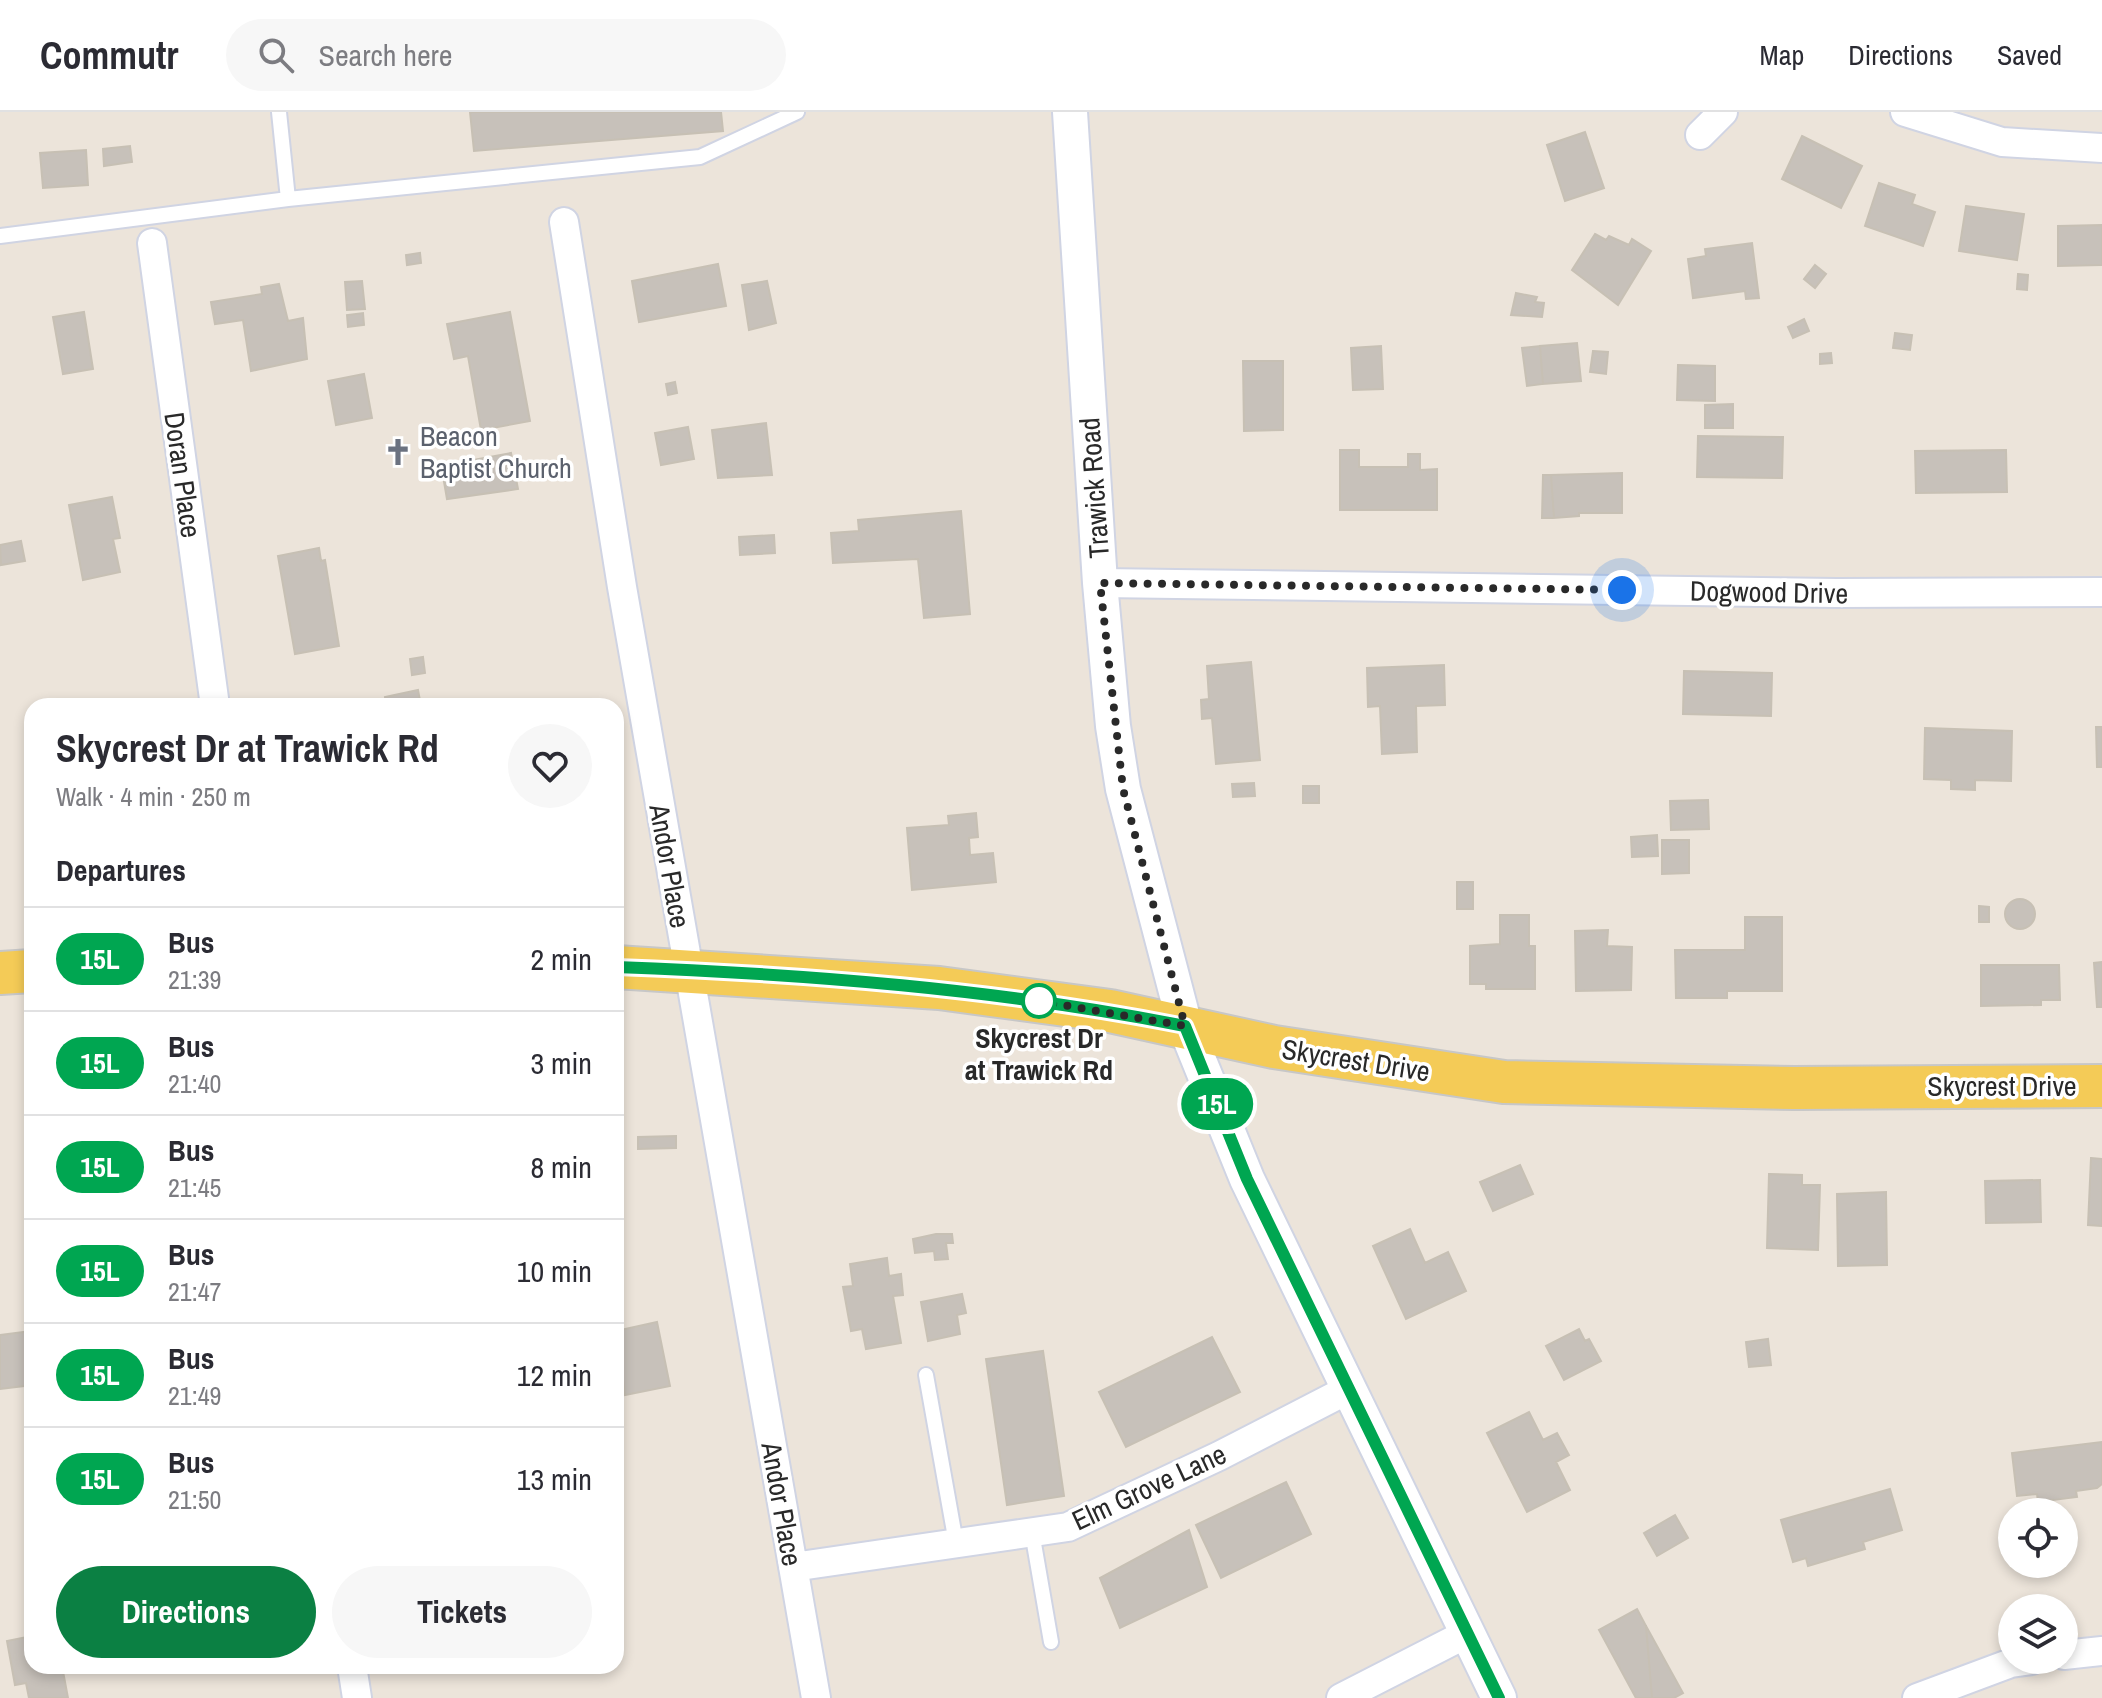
<!DOCTYPE html>
<html lang="en">
<head>
<meta charset="utf-8">
<style>
  body { margin:0; font-family:"Archivo Narrow",sans-serif; background:#f7f7f7; color:#2b2b33; height:100vh; display:flex; flex-direction:column; font-size:30px; white-space:nowrap }
  * { box-sizing:border-box; margin:0 }
  p { font-size:26px; color:#7c7c81 }
  .icon { flex:none; width:44px; height:44px; fill:none; stroke:currentColor; stroke-width:2; stroke-linecap:round; stroke-linejoin:round }
  .map { position:relative; flex:1; overflow:hidden }
  .drawer { position:absolute; left:24px; top:586px; width:600px; height:976px; display:flex; flex-direction:column; background:#fff; border-radius:24px; box-shadow:0 4px 12px #0003 }
  .drawer>* { flex:none }
  .badge { padding:0 16px; border-radius:26px; font-size:28px; line-height:52px }
  .controls { position:absolute; left:1998px; top:1386px; display:grid; gap:16px }
  .controls a { display:grid; place-items:center; width:80px; height:80px; border-radius:50%; background:#fff; box-shadow:0 4px 12px #0003; font-size:40px }
  .you { position:absolute; width:40px; height:40px; margin:-20px; border:6px solid #fff; border-radius:50%; background:#1a73e8; box-shadow:0 0 0 12px #1a73e833 }
  .map>.badge { position:absolute; translate:-50% -50%; box-shadow:0 0 0 4px #fff }
  h2 { padding:0 32px; font-size:30px; line-height:72px }
  .round { display:grid; place-items:center; flex:none; width:84px; height:84px; border-radius:42px; background:#f7f7f7 }
  .head { display:flex; align-items:center; justify-content:space-between; height:136px; padding:0 32px }
  h1 { font-size:38px; font-weight:700; line-height:60px }
  .cta { display:flex; gap:16px; margin-top:auto; padding:16px 32px }
  .cta a { flex:1; height:92px; border-radius:48px; background:#0b8043; color:#fff; font-size:32px; font-weight:700; line-height:92px; text-align:center }
  .cta a+a { background:#f7f7f7; color:#2b2b33 }
  ul { padding:0; list-style:none }
  li { display:flex; align-items:center; gap:24px; height:104px; padding:0 32px; border-top:2px solid #e1e1e2 }
  li div { flex:1 }
  li b { display:block; font-size:30px }
  li em { font-style:normal }
  li .badge { min-width:88px; font-weight:700; text-align:center }
  header { display:flex; align-items:center; gap:48px; box-sizing:border-box; height:112px; padding:0 40px; background:#fff; border-bottom:2px solid #e1e1e2 }
  header strong { font-size:38px }
  nav { display:flex; gap:44px; margin-inline-start:auto; font-size:28px }
  .search { width:560px; height:72px; background:#f7f7f7; display:flex; align-items:center; gap:20px; box-sizing:border-box; padding:0 28px; border-radius:44px; color:#7c7c81; font-size:30px }
  .map>svg:first-child { display:block }
  .building { fill:#c7c1ba; stroke:#c7c0b4; stroke-width:2 }
  .lines { fill:none; stroke-linecap:round; stroke-linejoin:round }
  .service-casing { stroke:#d0d4e3; stroke-width:18 }
  .minor-casing { stroke:#d0d4e3; stroke-width:32 }
  .tertiary-casing { stroke:#d0d4e3; stroke-width:38 }
  .primary-casing { stroke:#c7c7c7; stroke-width:46 }
  .service { stroke:#fff; stroke-width:14 }
  .minor { stroke:#fff; stroke-width:28 }
  .tertiary { stroke:#fff; stroke-width:34 }
  .primary { stroke:#f4cb57; stroke-width:42 }
  .line-casing { stroke:#fff; stroke-width:18 }
  .line { stroke:#00a651; stroke-width:12 }
  .walk { stroke:#292929; stroke-width:8; stroke-dasharray:0 14.4 }
  .stop-dot { fill:#fff; stroke:#00a651; stroke-width:4 }
  .labels { text-anchor:middle; dominant-baseline:central; stroke-width:7; stroke-linejoin:round; paint-order:stroke }
  .worship-label { font-size:28px; fill:#5b616d; stroke:#fff; text-anchor:start }
  .street-label { font-size:28px; fill:#292929; stroke:#fff }
  .stop-label { font-size:28px; font-weight:bold; fill:#292929; stroke:#fff }
</style>
</head>
<body>
<header>
<strong>Commutr</strong>
<div class="search"><svg class="icon" aria-label="search" viewBox="0 0 24 24"><circle cx="10" cy="10" r="6"/><path d="M15 15l6 6"/></svg>Search here</div>
<nav><a>Map</a><a>Directions</a><a>Saved</a></nav>
</header>
<div class="map">
<svg width="2102" height="1586" viewBox="0 0 2102 1586">
  <rect width="100%" height="100%" fill="#ece4da"/>
  <path class="building" d="M470 0H721L723 19 474 39Z
    M470 0H721L723 19 474 39Z
    M1585 20 1604 76 1565 89 1547 33Z
    M1802 24 1862 54 1841 96 1782 67Z
    M130 34 132 50 104 54 103 37Z
    M86 38 88 73 43 76 40 41Z
    M1879 71 1915 83 1912 92 1935 100 1923 134 1865 114Z
    M1966 94 2024 102 2017 148 1959 139Z
    M2102 113V153L2058 154V114Z
    M1595 122 1606 128 1609 124 1629 133 1632 127 1651 139 1618 193 1572 158Z
    M1752 131 1759 186 1746 187 1745 179 1693 186 1688 147 1706 144 1705 137Z
    M420 141 421 151 407 153 406 143Z
    M718 152 726 194 639 210 632 169Z
    M1815 153 1826 162 1815 176 1804 167Z
    M2018 162 2028 163 2027 178 2017 177Z
    M362 169 365 197 347 198 345 170Z
    M767 169 776 211 749 218 742 173Z
    M279 172 288 209 303 206 307 247 251 259 243 208 215 212 211 190 262 182 261 175Z
    M1516 181 1537 185 1535 190 1544 191 1542 205 1511 203Z
    M84 200 93 257 63 262 53 205Z
    M510 200 530 309 481 318 468 244 454 247 447 212Z
    M363 201 364 213 348 215 347 203Z
    M1804 207 1809 219 1793 226 1788 215Z
    M1895 221 1912 223 1910 238 1893 236Z
    M1577 231 1581 269 1543 272 1540 234Z
    M1381 234 1383 277 1353 278 1351 236Z
    M1540 234 1543 272 1527 274 1522 236Z
    M1593 239 1608 240 1606 262 1590 260Z
    M1831 241 1832 251 1820 252V242Z
    M1243 249H1283V318L1244 319Z
    M1678 253 1715 254V289L1677 288Z
    M364 262 372 306 336 313 328 269Z
    M675 270 677 281 668 283 666 272Z
    M1733 292V316H1705V293Z
    M766 311 772 363 718 366 712 318Z
    M688 315 694 347 661 353 655 321Z
    M1698 324 1783 325 1782 366 1697 365Z
    M1340 338H1359V355H1408V342H1420V358L1437 357V398H1340Z
    M2006 338 2007 380 1916 381 1915 339Z
    M511 341 518 377 447 387 442 358 463 354 462 350Z
    M1622 361V401H1579V404L1554 406 1551 363Z
    M1543 363H1551L1554 406H1542Z
    M112 385 120 426 113 427 120 460 83 468 69 393Z
    M961 399 970 502 924 506 918 447 833 451 831 421 859 419 858 408Z
    M774 423 775 441 740 443 739 425Z
    M21 429 25 449 1 453 0 433Z
    M319 436 321 449 325 448 339 534 295 542 278 444Z
    M423 545 425 561 412 563 410 547Z
    M1251 550 1260 648 1216 652 1212 606 1202 607 1201 588 1209 587 1207 554Z
    M1444 553 1445 593 1416 594 1417 640 1382 642 1380 594 1368 595 1367 556Z
    M1684 559 1772 561 1771 604 1683 602Z
    M418 578 421 594H386L385 585Z
    M2096 615H2102V655H2097Z
    M1925 616 2012 619 2011 669 1975 668V678L1951 677V668L1924 667Z
    M1254 671 1255 684 1233 685 1232 672Z
    M1303 674H1319V691H1303Z
    M1708 688 1709 717 1671 718 1670 689Z
    M976 701 978 725 969 726 970 743 993 741 996 770 912 778 907 716 949 713 948 704Z
    M1657 723 1658 744 1632 745 1631 725Z
    M1662 728H1689V761L1662 762Z
    M1457 770H1473V797H1457Z
    M2005 802a15 15 0 1 1 30 0a15 15 0 1 1-30 0Z
    M1979 794 1989 795V810H1979Z
    M1500 803H1529V834H1535V877H1486V872H1470V834L1500 832Z
    M1745 805H1782V879H1727V886H1676L1675 838H1745Z
    M1608 818 1607 834 1632 835 1631 878 1576 879 1575 819Z
    M2102 850V895H2097L2094 851Z
    M1981 853H2059L2060 888H2041V893L1981 894Z
    M676 1024V1036L638 1037V1025Z
    M2091 1046 2102 1047V1114L2088 1113Z
    M1520 1053 1533 1082 1493 1099 1480 1070Z
    M1769 1062 1802 1063V1073H1820L1818 1138 1767 1136Z
    M2040 1068 2041 1110 1986 1111 1985 1069Z
    M1886 1080 1887 1153 1838 1154 1837 1082Z
    M1410 1117 1425 1151 1448 1140 1466 1179 1406 1207 1373 1134Z
    M936 1122H952L953 1131H946L948 1147 935 1148 934 1139 915 1141 913 1127Z
    M887 1146 889 1164 901 1162 903 1183 893 1184 901 1231 866 1237 862 1217 851 1219 843 1175 853 1174 850 1152Z
    M962 1182 966 1201 957 1203 960 1222 928 1229 921 1190Z
    M657 1210 670 1274 625 1283 616 1219Z
    M1579 1217 1585 1229 1589 1227 1601 1249 1564 1268 1546 1234Z
    M32 1219V1273L0 1277V1223Z
    M1212 1225 1240 1280 1126 1335 1099 1280Z
    M1768 1227 1771 1253 1749 1255 1746 1230Z
    M1043 1239 1064 1384 1007 1393 986 1247Z
    M1529 1300 1543 1328 1557 1321 1569 1343 1556 1350 1570 1378 1527 1400 1487 1321Z
    M2102 1330V1372L2097 1376 2076 1379 2077 1385 2038 1390 2037 1382 2017 1384 2012 1341Z
    M1286 1370 1311 1422 1221 1466 1196 1413Z
    M1890 1377 1902 1418 1863 1430 1865 1437 1808 1454 1806 1446 1793 1450 1781 1408Z
    M1675 1403 1688 1426 1657 1444 1644 1421Z
    M1189 1418 1207 1475 1120 1516 1100 1466Z
    M1637 1497 1646 1514 1652 1586H1636L1599 1518Z
    M1646 1514 1683 1581 1674 1586H1652Z
    M32 1524V1554H62L68 1586H29L26 1571 15 1573 7 1529Z"/>
  <g class="lines">
    <g class="service-casing">
      <path id="service" d="M279 0 288 87 700 45 797 0
        M0 124 288 87
        M926 1263 956 1431
        M1032 1420 1051 1530"/>
    </g>
    <g class="minor-casing">
      <path id="minor" d="M1905 0 2002 30 2102 36
        M1700 23 1723 0
        M564 110 622 475 816 1586
        M152 131 215 594
        M1100 471 1837 481 2102 480
        M793 1455 1068 1415 1219 1344 1349 1277
        M2064 1543 2102 1539
        M352 1554 357 1586
        M1341 1586 1466 1522
        M1917 1586 2011 1551 2032 1548"/>
    </g>
    <g class="tertiary-casing">
      <path id="tertiary" d="M1070 0 1100 471 1113 614 1123 677 1185 914 1247 1067 1499 1586"/>
    </g>
    <g class="primary-casing">
      <path id="primary" d="M616 855 939 876 1110 899 1274 935 1504 970 1794 976 2102 974
        M0 861 32 859"/>
    </g>
    <use href="#service" class="service"/>
    <use href="#minor" class="minor"/>
    <use href="#tertiary" class="tertiary"/>
    <use href="#primary" class="primary"/>
  </g>
  <g class="lines">
    <g class="line-casing">
      <path id="line" d="M616 855C806 862 998 877 1185 914L1247 1067 1499 1586"/>
    </g>
    <use href="#line" class="line"/>
    <path class="walk" d="M1039 889 1185 914 1123 677 1100 471 1622 478"/>
  </g>
  <defs>
    <g id="church-bare" transform="scale(2.16)"><path d="M-1.2-6h2.4v3.5h3.3v2.4h-3.3V6h-2.4V-.1h-3.3v-2.4h3.3Z" fill="#6b7280" stroke="#fff" stroke-width="2.5" paint-order="stroke"/></g>
  </defs>
  <g fill-rule="evenodd">
    <use href="#church-bare" x="398" y="340"/>
  </g>
  <circle class="stop-dot" cx="1039" cy="889" r="16"/>
  <g class="labels">
    <g class="worship-label">
      <text x="420" y="324">Beacon<tspan x="420" dy="32">Baptist Church</tspan></text>
    </g>
    <g class="street-label">
      <text transform="translate(183 363) rotate(82)">Doran Place</text>
      <text transform="translate(1094 376) rotate(-94)">Trawick Road</text>
      <text transform="translate(1769 480) rotate(1)">Dogwood Drive</text>
      <text transform="translate(670 754) rotate(80)">Andor Place</text>
      <text transform="translate(1356 948) rotate(9)">Skycrest Drive</text>
      <text x="2002" y="974">Skycrest Drive</text>
      <text transform="translate(1149 1375) rotate(-25)">Elm Grove Lane</text>
      <text transform="translate(782 1392) rotate(80)">Andor Place</text>
    </g>
    <g class="stop-label">
      <text x="1039" y="926">Skycrest Dr<tspan x="1039" dy="32">at Trawick Rd</tspan></text>
    </g>
  </g>
</svg>
<div class="controls">
<a><svg class="icon" aria-label="locate" viewBox="0 0 24 24"><circle cx="12" cy="12" r="6"/><path d="M12 2v4M12 18v4M2 12h4M18 12h4"/></svg></a>
<a><svg class="icon" aria-label="layers" viewBox="0 0 24 24"><path d="M12 4l9 5-9 5-9-5zM3 14l9 5 9-5"/></svg></a>
</div>
<div class="you" style="left:1622px;top:478px"></div>
<b class="badge" style="left:1217px;top:992px;background:#00a651;color:#fff">15L</b>
<section class="drawer">
<div class="head"><div><h1>Skycrest Dr at Trawick Rd</h1><p>Walk · 4 min · 250 m</p></div><a class="round"><svg class="icon" aria-label="heart" viewBox="0 0 24 24"><path d="M12 20l-8-8c-3-5 5-10 8-4 3-6 11-1 8 4z"/></svg></a></div>
<h2>Departures</h2>
<ul>
<li><span class="badge" style="background:#00a651;color:#fff">15L</span><div><b>Bus</b><p>21:39</p></div><em>2 min</em></li>
<li><span class="badge" style="background:#00a651;color:#fff">15L</span><div><b>Bus</b><p>21:40</p></div><em>3 min</em></li>
<li><span class="badge" style="background:#00a651;color:#fff">15L</span><div><b>Bus</b><p>21:45</p></div><em>8 min</em></li>
<li><span class="badge" style="background:#00a651;color:#fff">15L</span><div><b>Bus</b><p>21:47</p></div><em>10 min</em></li>
<li><span class="badge" style="background:#00a651;color:#fff">15L</span><div><b>Bus</b><p>21:49</p></div><em>12 min</em></li>
<li><span class="badge" style="background:#00a651;color:#fff">15L</span><div><b>Bus</b><p>21:50</p></div><em>13 min</em></li>
</ul>
<div class="cta"><a>Directions</a><a>Tickets</a></div>
</section>
</div>
</body>
</html>
